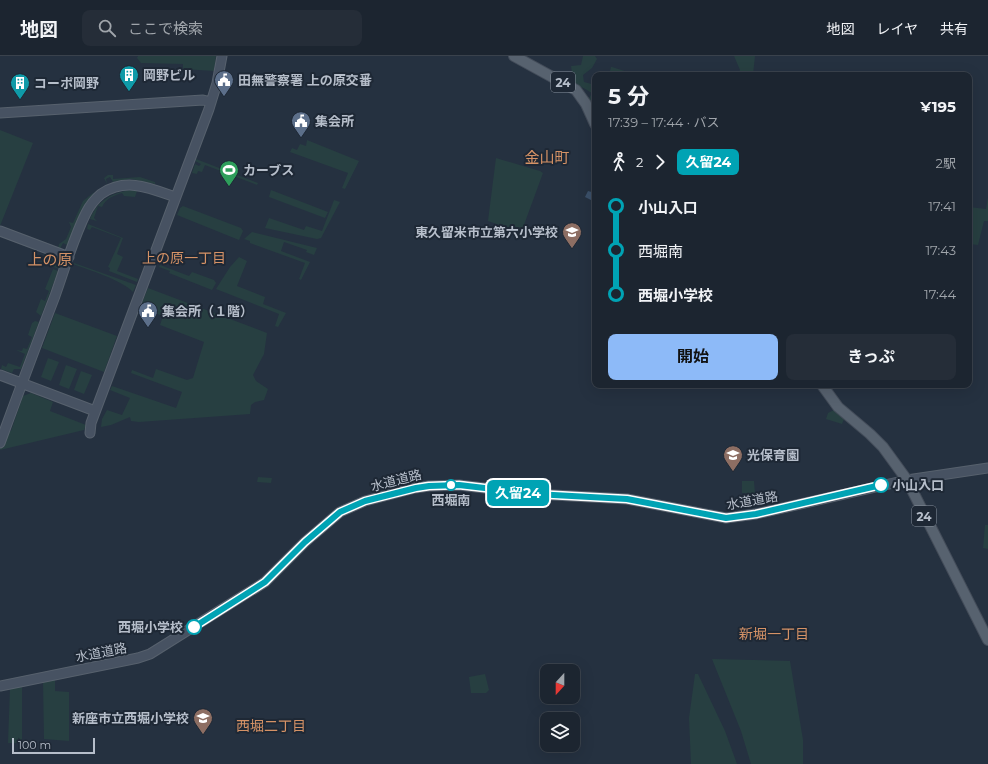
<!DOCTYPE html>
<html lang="ja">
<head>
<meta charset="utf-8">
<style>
  body { margin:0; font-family:Montserrat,"Noto Sans JP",sans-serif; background:#252d38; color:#f1f3f6; height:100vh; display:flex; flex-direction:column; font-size:15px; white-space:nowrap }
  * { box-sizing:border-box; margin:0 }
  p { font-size:13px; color:#a0a5ab }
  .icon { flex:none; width:22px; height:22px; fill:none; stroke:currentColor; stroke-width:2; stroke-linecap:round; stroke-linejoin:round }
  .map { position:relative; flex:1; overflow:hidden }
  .panel { position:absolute; left:592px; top:16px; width:380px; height:316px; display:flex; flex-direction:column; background:#1c2530; border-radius:8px; box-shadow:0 4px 16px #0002,0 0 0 1px #3a424c }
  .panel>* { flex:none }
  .badge { padding:0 8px; border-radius:6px; font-size:14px; line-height:26px }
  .needle { width:26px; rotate:201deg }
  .buttons { position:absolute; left:540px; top:608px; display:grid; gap:8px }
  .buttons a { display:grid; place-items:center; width:40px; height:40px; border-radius:8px; background:#1c2530; box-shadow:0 4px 16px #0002,0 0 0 1px #3a424c; font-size:20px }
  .scale { position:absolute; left:12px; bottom:10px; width:83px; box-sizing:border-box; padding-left:4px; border:2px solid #b6beca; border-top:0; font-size:11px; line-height:14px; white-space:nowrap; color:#b6beca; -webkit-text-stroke:3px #1e2835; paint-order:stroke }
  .map>.badge { position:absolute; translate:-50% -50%; box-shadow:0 0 0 2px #fff }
  .legs { display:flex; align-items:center; gap:6px; height:44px; padding:0 16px; font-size:13px }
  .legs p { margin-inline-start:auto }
  .overview { display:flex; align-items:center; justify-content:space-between; height:68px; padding:0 16px }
  h1 { font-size:22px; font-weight:700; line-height:30px }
  .cta { display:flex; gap:8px; margin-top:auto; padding:8px 16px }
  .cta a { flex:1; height:46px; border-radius:8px; background:#8dbaf8; color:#111; font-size:16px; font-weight:700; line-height:46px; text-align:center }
  .cta a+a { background:#252d38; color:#f1f3f6 }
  ul { padding:0 16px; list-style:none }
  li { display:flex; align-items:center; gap:14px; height:44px; font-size:15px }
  li i { display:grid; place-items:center; width:6px; height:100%; margin:0 5px; background:currentColor }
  li i::after { content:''; width:10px; height:10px; margin:-5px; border:3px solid; border-radius:50%; background:#1c2530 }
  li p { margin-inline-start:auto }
  li:first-child i { background:linear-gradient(#0000 50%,currentColor 0) }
  li:last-child i { background:linear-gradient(currentColor 50%,#0000 0) }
  header { display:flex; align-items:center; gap:24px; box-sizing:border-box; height:56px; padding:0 20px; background:#1c2530; border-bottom:1px solid #3a424c }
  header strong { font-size:19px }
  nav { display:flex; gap:22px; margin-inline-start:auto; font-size:14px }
  .search { width:280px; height:36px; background:#252d38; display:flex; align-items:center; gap:10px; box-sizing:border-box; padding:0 14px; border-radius:8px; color:#a0a5ab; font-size:15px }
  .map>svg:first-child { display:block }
  .green { fill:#273f41 }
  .water { fill:#3b5069 }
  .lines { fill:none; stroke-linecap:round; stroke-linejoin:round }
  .secondary-casing { stroke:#57616d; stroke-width:11 }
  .primary-casing { stroke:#434c59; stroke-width:12 }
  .secondary { stroke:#475262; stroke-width:9 }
  .primary { stroke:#57626f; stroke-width:10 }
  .line-1-casing { stroke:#fff; stroke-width:9 }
  .line-1 { stroke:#00a3b4; stroke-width:6 }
  .stop-1-dot { fill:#fff; stroke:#00a3b4; stroke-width:2 }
  .labels { text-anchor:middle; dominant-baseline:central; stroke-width:4; stroke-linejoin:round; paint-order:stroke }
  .shield { fill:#1e2835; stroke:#88919d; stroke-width:1 }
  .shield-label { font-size:12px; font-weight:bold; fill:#b6beca }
  .poi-label { font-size:13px; font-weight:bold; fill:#b6beca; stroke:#1e2835; text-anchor:start }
  .street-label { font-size:13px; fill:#b6beca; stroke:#1e2835 }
  .stop-label { font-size:13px; font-weight:bold; fill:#b6beca; stroke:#1e2835; text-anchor:start }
  .neighbourhood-label { font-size:14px; fill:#d59266; stroke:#1e2835 }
  .quarter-label { font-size:15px; fill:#d59266; stroke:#1e2835 }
</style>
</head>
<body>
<header>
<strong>地図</strong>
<div class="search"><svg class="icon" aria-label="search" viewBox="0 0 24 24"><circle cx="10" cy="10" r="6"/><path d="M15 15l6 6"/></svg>ここで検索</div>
<nav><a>地図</a><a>レイヤ</a><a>共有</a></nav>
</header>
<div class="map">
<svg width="988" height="708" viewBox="0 0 988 708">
  <rect width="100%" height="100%" fill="#253140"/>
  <path class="green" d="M138 0H216L214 15 183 13V8L141 7 137 2Z
    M583 0H595L597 3 592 12 583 19 584 26 595 29V68L586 48 592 37C575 26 574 32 571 10L581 9Z
    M734 0H755L753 19H737L740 14Z
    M611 11H612L637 19H609Z
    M0 74 33 87 0 170Z
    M307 84 359 105 345 133 342 132 348 117 290 96 292 92 297 94 300 88 306 90Z
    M496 102 540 115 543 117 521 177 488 165Z
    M196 103 258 127 257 129 205 109 202 116 198 115 197 118 192 117 195 108 199 110 201 108 195 105Z
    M108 119H113V123L140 121 155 126V128L131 123 113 126 110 121 106 123 107 128 104 122Z
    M132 134 137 135 135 141 124 140 122 137C113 140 106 142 102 151L98 150 94 162 97 165 90 163C97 144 114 136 132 134Z
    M271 134 328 156 325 162 269 141Z
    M94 136 81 155 67 189 63 187 60 193 58 192 59 188 66 183 71 171 69 166 73 167 83 145Z
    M988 141V165H984L978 189 969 188V151L986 153Z
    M334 144 340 146 321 182 317 183 265 172 269 162 304 174 306 170 322 175Z
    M183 150 241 172 243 175 239 184 177 159 180 152Z
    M88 168 123 182 117 198 123 201 117 215 138 223 137 226 109 215 110 212 108 211 121 182 92 171 90 174 87 173Z
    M252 176 317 192 314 199 306 196 307 194 284 186 281 195 310 206 301 224 299 223 305 207 250 187V185L244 183Z
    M44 198 56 203 55 206 59 211V213L41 206Z
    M239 201 247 205 237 230 265 241 263 248 286 257 278 271 275 270 279 258 216 233 230 211Z
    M74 207 136 229 133 236C122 224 89 214 73 208Z
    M160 209 189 220 192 216 214 224 216 227 212 234 169 217 170 215 159 211Z
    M53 213 58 215 41 260 36 256 41 243 45 245 49 235 45 233Z
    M148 232 267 277 264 298 253 319 256 325 268 333 264 344 255 346 251 349 250 358 139 366 131 365 130 361 111 369 101 371 102 363 107 354 122 359 130 342 110 334 112 330 176 352 182 336 131 317 132 314 153 322 156 313 187 324 193 322 204 286 160 269 163 260 140 252Z
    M55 257 117 280 104 316 42 292Z
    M35 265 39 266 21 313H14L12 317 1 313 2 309 6 311 8 307 20 311 25 298 16 294 22 295 23 292 27 293 32 281 28 279 32 267Z
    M48 302 59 306 51 325 41 321Z
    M66 309 77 313 69 333 59 329Z
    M81 315 92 319 84 338 74 334Z
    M31 337 53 346 50 355 86 369 84 374 0 394V376L11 375 23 340Z
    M838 352 846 358 842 368 826 363 828 357Z
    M258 421 272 422 271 427 257 426Z
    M742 425H754L755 438 742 437Z
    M985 469H988V493L983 492Z
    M712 603 790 605 803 684V708H751L741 675Z
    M485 618 489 634 486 637H471L469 621Z
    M695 618H698L725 675 737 708H691L689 662Z
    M55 622V635L69 636V685L44 683 43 625Z
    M22 630V687H8L10 632Z"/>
  <path class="water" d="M588 135 595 137V146L585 141Z"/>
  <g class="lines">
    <g class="secondary-casing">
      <path id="secondary" d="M0 57 203 44 211 46
        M0 175 69 201
        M0 319 95 355
        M90 377 91 367 209 53 217 27 222 0
        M0 387C18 338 36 289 55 240 65 212 73 183 86 157 89 151 95 143 101 138 126 121 150 132 175 141
        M0 630 138 602 150 598 265 526 305 486 340 456 365 445 415 432 429 430 459 429 535 438 627 443 726 462 756 458 907 424 988 412"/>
    </g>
    <g class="primary-casing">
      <path id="primary" d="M514 0 576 34 586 48 595 68
        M822 329 838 351 870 378 883 391 907 424 988 584"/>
    </g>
    <use href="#secondary" class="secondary"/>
    <use href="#primary" class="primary"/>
  </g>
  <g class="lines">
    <g class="line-1-casing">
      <path id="line-1" d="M194 571 265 526 305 486 340 456 365 445 416 432 429 430 459 429 535 438 627 443 726 462 756 458 881 429"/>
    </g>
    <use href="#line-1" class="line-1"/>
  </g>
  <defs>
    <g id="building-pin" transform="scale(1)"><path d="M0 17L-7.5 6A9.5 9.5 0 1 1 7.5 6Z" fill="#0f9aa8" stroke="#1e2835"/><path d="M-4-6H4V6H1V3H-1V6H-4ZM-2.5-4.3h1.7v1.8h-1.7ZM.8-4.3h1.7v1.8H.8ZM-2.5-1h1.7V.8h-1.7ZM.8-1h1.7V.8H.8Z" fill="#fff"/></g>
    <g id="civic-pin" transform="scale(1)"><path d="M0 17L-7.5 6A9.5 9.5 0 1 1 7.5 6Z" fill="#5c6f8a" stroke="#1e2835"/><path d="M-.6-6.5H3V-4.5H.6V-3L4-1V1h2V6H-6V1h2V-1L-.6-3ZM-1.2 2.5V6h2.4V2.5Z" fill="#fff"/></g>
    <g id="stadium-pin" transform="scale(1)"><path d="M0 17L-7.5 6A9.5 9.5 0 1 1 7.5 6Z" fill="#2e9e5b" stroke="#1e2835"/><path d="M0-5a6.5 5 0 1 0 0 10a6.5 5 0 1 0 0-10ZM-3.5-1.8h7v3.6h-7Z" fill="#fff"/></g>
    <g id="school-pin" transform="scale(1)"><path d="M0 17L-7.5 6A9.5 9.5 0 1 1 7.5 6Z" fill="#8d6e63" stroke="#1e2835"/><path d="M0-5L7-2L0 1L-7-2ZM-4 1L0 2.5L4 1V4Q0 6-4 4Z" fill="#fff"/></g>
  </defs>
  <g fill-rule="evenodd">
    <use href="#building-pin" x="129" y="19"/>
    <use href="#civic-pin" x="224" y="24"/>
    <use href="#building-pin" x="20" y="27"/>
    <use href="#civic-pin" x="301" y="65"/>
    <use href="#stadium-pin" x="229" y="114"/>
    <use href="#school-pin" x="572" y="176"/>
    <use href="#civic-pin" x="148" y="255"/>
    <use href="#school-pin" x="733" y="399"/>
    <use href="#school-pin" x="203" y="662"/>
  </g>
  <g class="stop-1-dot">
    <circle cx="451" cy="429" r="5"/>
    <circle cx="881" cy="429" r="7"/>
    <circle cx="194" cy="571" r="7"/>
  </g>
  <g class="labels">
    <g class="shield">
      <rect x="551" y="16" width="24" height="20" rx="3"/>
      <rect x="912" y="450" width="24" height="20" rx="3"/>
    </g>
    <g class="shield-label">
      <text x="563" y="26">24</text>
      <text x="924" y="460">24</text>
    </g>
    <g class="poi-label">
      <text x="143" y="19">岡野ビル</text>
      <text x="238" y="24">田無警察署 上の原交番</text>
      <text x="34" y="27">コーポ岡野</text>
      <text x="315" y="65">集会所</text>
      <text x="243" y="114">カーブス</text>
      <text x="558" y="176" text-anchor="end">東久留米市立第六小学校</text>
      <text x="162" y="255">集会所（１階）</text>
      <text x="747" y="399">光保育園</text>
      <text x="189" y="662" text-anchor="end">新座市立西堀小学校</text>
    </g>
    <g class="street-label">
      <text transform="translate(396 424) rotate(-14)">水道道路</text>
      <text transform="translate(752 444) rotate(-10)">水道道路</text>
      <text transform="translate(101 596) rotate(-11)">水道道路</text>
    </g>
    <g class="stop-label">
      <text x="892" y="429">小山入口</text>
      <text x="451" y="444" text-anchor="middle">西堀南</text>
      <text x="183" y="571" text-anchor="end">西堀小学校</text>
    </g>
    <g class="neighbourhood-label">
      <text x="184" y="202">上の原一丁目</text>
      <text x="774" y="578">新堀一丁目</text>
      <text x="271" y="670">西堀二丁目</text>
    </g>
    <g class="quarter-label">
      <text x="547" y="101">金山町</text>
      <text x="50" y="203">上の原</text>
    </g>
  </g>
</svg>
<div class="buttons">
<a><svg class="needle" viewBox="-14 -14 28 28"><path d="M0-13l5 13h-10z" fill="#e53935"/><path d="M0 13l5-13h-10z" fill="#a0a5ab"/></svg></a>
<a><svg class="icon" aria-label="layers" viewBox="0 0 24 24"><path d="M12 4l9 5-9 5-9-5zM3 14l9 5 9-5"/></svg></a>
</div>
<div class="scale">100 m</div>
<b class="badge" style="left:518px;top:437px;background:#00a3b4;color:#fff">久留24</b>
<section class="panel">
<div class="overview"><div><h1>5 分</h1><p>17:39 – 17:44 · バス</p></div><b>¥195</b></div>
<div class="legs"><svg class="icon" aria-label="walk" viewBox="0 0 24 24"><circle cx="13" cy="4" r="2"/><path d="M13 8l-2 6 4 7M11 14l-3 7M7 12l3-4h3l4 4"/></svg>2<svg class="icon" aria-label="forward" viewBox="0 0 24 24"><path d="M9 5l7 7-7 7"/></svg><b class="badge" style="background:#00a3b4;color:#fff">久留24</b><p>2駅</p></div>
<ul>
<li><i style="color:#00a3b4"></i><b>小山入口</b><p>17:41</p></li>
<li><i style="color:#00a3b4"></i><span>西堀南</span><p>17:43</p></li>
<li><i style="color:#00a3b4"></i><b>西堀小学校</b><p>17:44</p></li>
</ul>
<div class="cta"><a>開始</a><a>きっぷ</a></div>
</section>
</div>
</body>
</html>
